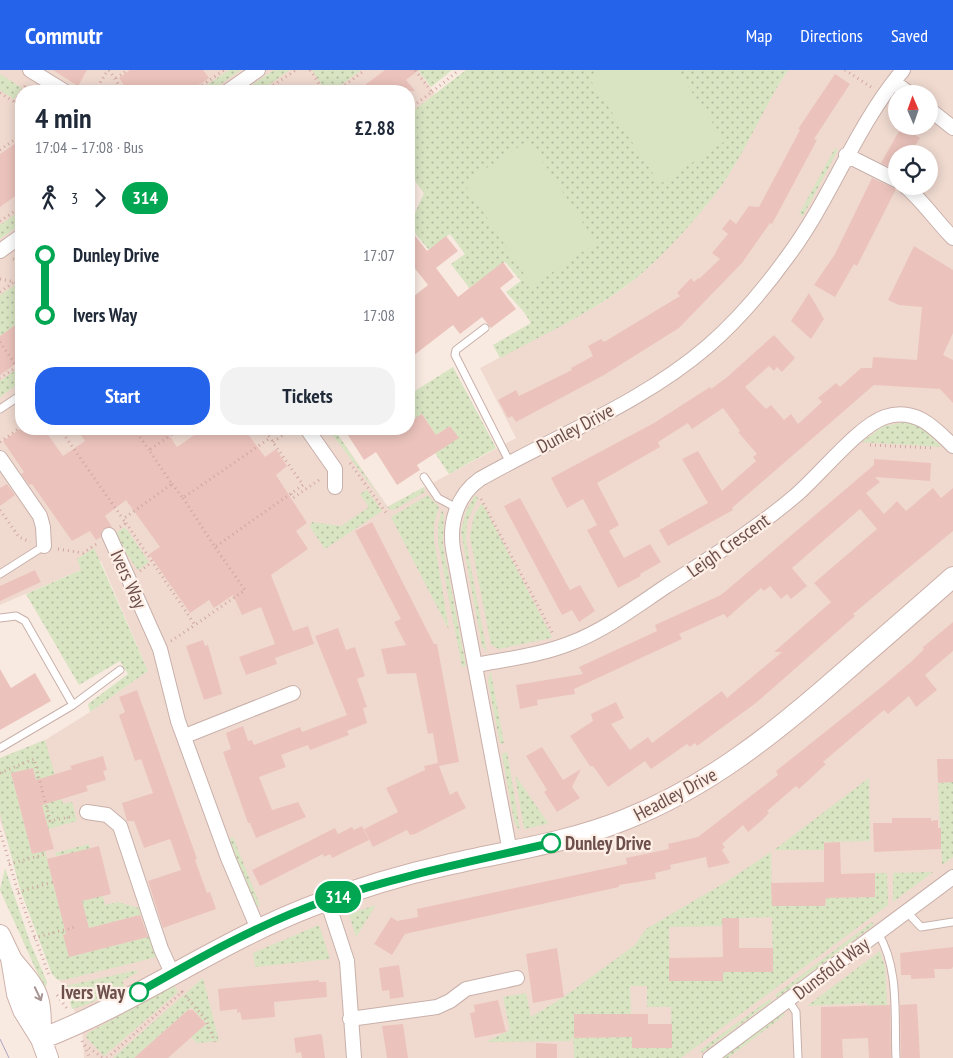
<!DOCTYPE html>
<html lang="en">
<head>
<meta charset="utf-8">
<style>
  body { margin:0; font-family:"PT Sans Narrow",sans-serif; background:#f2f2f3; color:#1f2937; height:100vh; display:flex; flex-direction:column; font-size:19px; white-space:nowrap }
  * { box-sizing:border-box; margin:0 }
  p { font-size:16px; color:#747a83 }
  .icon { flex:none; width:28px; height:28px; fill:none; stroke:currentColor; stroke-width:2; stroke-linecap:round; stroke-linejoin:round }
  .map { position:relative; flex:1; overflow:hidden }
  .side { position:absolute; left:15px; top:15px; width:400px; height:350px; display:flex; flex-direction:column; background:#fff; border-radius:20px; box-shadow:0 2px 12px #0003 }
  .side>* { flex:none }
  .badge { padding:0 10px; border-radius:16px; font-size:18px; line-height:32px }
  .needle { width:32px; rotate:358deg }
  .fabs { position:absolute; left:888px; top:15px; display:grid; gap:10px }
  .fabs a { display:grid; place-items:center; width:50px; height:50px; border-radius:50%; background:#fff; box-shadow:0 2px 12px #0003; font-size:25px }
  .map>.badge { position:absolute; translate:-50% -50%; box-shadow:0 0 0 2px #fff }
  .legs { display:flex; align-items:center; gap:8px; height:55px; padding:0 20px; font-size:16px }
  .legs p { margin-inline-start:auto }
  .overview { display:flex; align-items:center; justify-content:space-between; height:85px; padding:0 20px }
  h1 { font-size:28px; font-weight:600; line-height:38px }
  .primary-button { display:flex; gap:10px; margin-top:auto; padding:10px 20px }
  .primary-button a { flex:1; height:58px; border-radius:20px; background:#2563eb; color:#fff; font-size:20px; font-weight:600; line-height:58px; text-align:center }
  .primary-button a+a { background:#f2f2f3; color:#1f2937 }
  ul { padding:0 20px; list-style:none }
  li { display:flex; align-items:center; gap:18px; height:60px; font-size:19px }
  li i { display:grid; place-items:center; width:8px; height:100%; margin:0 6px; background:currentColor }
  li i::after { content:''; width:12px; height:12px; margin:-6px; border:4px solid; border-radius:50%; background:#fff }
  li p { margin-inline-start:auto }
  li:first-child i { background:linear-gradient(#0000 50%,currentColor 0) }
  li:last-child i { background:linear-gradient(currentColor 50%,#0000 0) }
  header { display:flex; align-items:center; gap:30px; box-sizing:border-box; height:70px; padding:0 25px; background:#2563eb; color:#fff }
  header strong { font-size:24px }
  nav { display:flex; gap:28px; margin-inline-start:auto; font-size:18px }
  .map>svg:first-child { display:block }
  .residential { fill:#f0dad0; fill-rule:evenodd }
  .green { fill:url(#green-dots); fill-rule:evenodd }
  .pitch { fill:#d8e4c2 }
  .building { fill:#ebc3bc }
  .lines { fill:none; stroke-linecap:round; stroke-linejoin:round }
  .lane-casing { stroke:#c8b0aa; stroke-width:9 }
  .street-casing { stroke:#c8b0aa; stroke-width:16 }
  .secondary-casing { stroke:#cdb1aa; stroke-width:22 }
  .path { stroke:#cfa7a0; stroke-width:3; stroke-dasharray:1 4; stroke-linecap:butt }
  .lane { stroke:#fff; stroke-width:7 }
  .street { stroke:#fff; stroke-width:14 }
  .secondary { stroke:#fff; stroke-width:20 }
  .tram { stroke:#aba2c0; stroke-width:1 }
  .oneway { stroke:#a79593 }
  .line-1-casing { stroke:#fff; stroke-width:11 }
  .line-1 { stroke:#00a651; stroke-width:8 }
  .stop-1-dot { fill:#fff; stroke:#00a651; stroke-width:2.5 }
  .labels { text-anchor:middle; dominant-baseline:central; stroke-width:4.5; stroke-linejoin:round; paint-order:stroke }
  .street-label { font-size:19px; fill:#6d4f4b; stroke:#fdefe6 }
  .stop-label { font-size:19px; font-weight:bold; fill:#6d4f4b; stroke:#fdefe6; text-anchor:start }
</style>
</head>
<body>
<header>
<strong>Commutr</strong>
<nav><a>Map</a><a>Directions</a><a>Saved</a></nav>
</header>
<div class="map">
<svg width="953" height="988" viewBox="0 0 953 988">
  <defs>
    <pattern id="green-dots" width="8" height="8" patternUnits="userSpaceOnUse" patternTransform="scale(1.25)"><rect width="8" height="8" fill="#d8e4c2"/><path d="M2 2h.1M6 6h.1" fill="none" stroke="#b3bba0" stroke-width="1.8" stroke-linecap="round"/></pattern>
  </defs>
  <rect width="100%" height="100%" fill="#f9eae1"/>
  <path class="residential" d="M0 0H252L222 21H21V162L0 177Z
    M263 0H418L435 24 409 44V21H233Z
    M788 0H953V988H84L82 956 40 870 0 750V688L45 670 90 642 148 601 101 491 0 535V185L21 170V359H334L388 437 516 368 480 298 600 234 624 218 650 196 704 138 727 108 767 34ZM896 24H929V56H896ZM896 84H929V116H896Z"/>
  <path class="green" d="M229 0H241L211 21H198Z
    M274 0H290L260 21H243Z
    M312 0H361L333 21H326Z
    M418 0H452L431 17Z
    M466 0H788C765 35 749 74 726 109 703 143 656 195 622 219 584 246 541 266 500 288L493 275 531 253 523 241 506 222 521 211 505 192 470 219 451 194 465 184 450 164 429 180 409 156 424 123 409 103V44Z
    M0 4 22 18 14 29 0 20Z
    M835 78 838 80 803 146 799 144Z
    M21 140V154L0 169V155Z
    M15 215 21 216V251L0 266V225Z
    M453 297 496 378 449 404 435 383 458 368 450 356 436 365 422 344 412 351 410 324Z
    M16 300 21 308V312L0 327V311Z
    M906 352 921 357 942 377 862 372 883 356Z
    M328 359H334L387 437 424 417 425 422 394 440 389 439Z
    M367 420 382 441 325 479 310 457 312 452 341 456 369 437 360 424Z
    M428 425 439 437 434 454V469L449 560 391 447Z
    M475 425 478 428 467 452 466 471 487 582 482 576 461 462 466 441Z
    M482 433 552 567 551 568 499 579 491 575 470 467 474 445Z
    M442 439 444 445 443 475 466 596 462 597 438 473V455Z
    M125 457 149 492 138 500 113 465Z
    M94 478 148 601 90 642 88 634 128 604 120 591 79 615 26 524 81 500 77 489Z
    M490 602 491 603 504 673 500 674 488 612Z
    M45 670 63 734 72 732 77 751 48 759 33 698 11 703 32 784 45 781 66 864 64 865 69 887 152 866 157 887 64 910H58L52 904 20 819 0 743V688Z
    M507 682 520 759 519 760 514 751 502 684Z
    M515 705 548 753 547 754 524 759Z
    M869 708 870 771 824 772V780H774Z
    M953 712V787L942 795 938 713Z
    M233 767 260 835 256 837 229 769Z
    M89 774 105 835 118 832 142 839 143 844 89 858 69 783 56 786 55 783Z
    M771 782 772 836H825L826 828 875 827V803H887L888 835 681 988H574L573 968H571V971L486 972 510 960 503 927 526 923 531 947 564 927 635 875 646 859 726 812ZM772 847 773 902H723V911H670L669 857 722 856 739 848ZM630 916H647V937H671L672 977 632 978V967L574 968V944H631Z
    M5 798 30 872 47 912 45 920 0 820Z
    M933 802 893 832V803Z
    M376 835 356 867 349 844Z
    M872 852 874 855 777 928 775 925Z
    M319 855 330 889 255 897 253 883Z
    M880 881 885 897 887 935 868 936 867 933 807 936Z
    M137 900 138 902 122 911 125 917 86 935 72 939 66 916Z
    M203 908 219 971 197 973 191 967 206 954 191 937 134 988H113Z
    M174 915 178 922 104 986 86 967 88 963Z
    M770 929 772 931 702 983 700 980Z
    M783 942 785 945 728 988H722Z"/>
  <path class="pitch" d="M601 0H677L725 71 660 114 589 8Z
    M529 70 596 173 532 216 464 113Z"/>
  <path class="building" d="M53 0H87L78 16Z
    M130 0H203L209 8 190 21H128L119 8Z
    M385 0H419L406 10 415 21H357Z
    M835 4 850 14 814 69 817 70 772 154 770 153 742 193 679 258 604 305 516 352 512 346 508 348 498 330 516 320 519 326 572 300 571 298 593 286 588 276 601 269 604 272 680 226 677 223 691 208 694 212 698 208 699 209 720 189 712 183 728 164 722 159 730 149 736 154 749 136 759 137 800 60 798 59Z
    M902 56H920L914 64 920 68 910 84H896V100L881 93Z
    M16 73 21 82V122L0 137V84Z
    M872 108 896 119 857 196 854 194 835 227 814 215 835 184Z
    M409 158 427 181 446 166 458 181 436 198 458 227 503 192 514 207 500 218 516 239 491 258 482 247 460 264 453 255 409 289V230L428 215 409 191Z
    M914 176 953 200V263L943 285 953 290V333L940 319 874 315 732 438 733 440 668 476 659 460 708 433 682 389 698 381 722 421 756 391 753 387 757 384 738 362 740 361 723 338 692 359 688 353 658 372 660 377 597 413 619 455 609 461 624 488 650 474 661 492 640 504 641 506 618 518 587 460 597 455 583 429 567 438 551 408 654 353 710 317 711 319 726 308 774 265 795 288 782 302 777 297 774 301 769 296 745 317 766 339 771 335 784 350 791 344 798 354 822 332 818 328 836 313 840 317 861 298H872L873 287 917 290 922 237 899 235 888 230Z
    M809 223 824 249 811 269 791 251Z
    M21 251V290L0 305V266Z
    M422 344 436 365 450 356 459 368 417 395 420 400 397 415 376 382 364 390 344 359H409V352Z
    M20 359H44L63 386 85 371 77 359H165L177 377 203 359H244L265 387 276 379 287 396 276 405 307 453 296 461 308 479 271 505 293 561 308 556 314 574 275 588 277 594 246 605 239 587 275 574 261 537 242 545 233 525 214 538 209 530 190 543 149 484 160 477 126 430 105 446 112 457 102 460 101 467 96 470 90 461 72 471 32 414 29 415 21 404 24 402 3 371Z
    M874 389 931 393 930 411 875 407 880 412 866 423 884 444 897 431 906 441 933 418 941 428 953 418V461L853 544 855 546 756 633 723 657 697 676 695 673 690 677 687 674 651 699 645 691 608 717 593 696H590L570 666 593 651 591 644 616 632 624 648 611 654 630 680 648 667 652 673 722 621 727 628 782 582H774L831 532 814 513 877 459 860 439 792 498 807 516 791 529 787 524 781 529 770 516 764 521 761 518 727 548 724 544 679 564 682 569 574 619 575 624 537 630 538 635 520 639 516 615 583 604 579 597 657 561 655 555 721 525 874 395Z
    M7 414 15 425 0 436V418Z
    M520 428 570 520 580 515 595 541 579 552 572 540 562 545 504 436Z
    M372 452 434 574H437L459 692 439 696 450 725 457 721 466 738 415 764 410 765 407 760 373 777 364 759 398 742 386 718 425 700 424 696 438 693 433 663 428 664 416 603 387 604 381 579 406 575 394 552 401 549 355 461Z
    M35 500 41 512 0 531V516Z
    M953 552V581L925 605 937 620 916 637 909 626 888 644 884 640 823 692 826 694 799 719 796 716 767 741 769 743 761 751 748 762 743 755 722 774 725 777 722 780 730 793 708 798 706 787 670 795 671 799 655 803 656 809 619 815V817L405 864 392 885 374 874 391 847 397 851 418 847 417 839 627 794 626 788 669 779 668 774 698 767 778 705 776 701 879 619 912 591 924 579 922 578Z
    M338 558 346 580 355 577 365 606 357 609 367 637 363 638 367 653 347 661 349 665 310 680 308 675 281 685 286 697 259 707 272 740 298 732 306 747 256 768 250 753H248L223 682 231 679 226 663 243 656 248 671 252 670 254 675 300 657 302 662 347 645 315 566Z
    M203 570 205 576 208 575 222 624 204 630 186 576Z
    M0 599 11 618 35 603 51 631 0 660Z
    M137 620 197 789 195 790 207 823 210 822 216 839 163 858 148 811 181 800 170 769 144 778 134 751H127L122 733 153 723 141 689 135 691 119 645 125 642 119 627Z
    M542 677 563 710 581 699 572 717 580 728 557 742 544 722 547 720 526 686Z
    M103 686 107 700 103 701 106 710 86 716 88 721 42 735 54 779 32 784 11 703 33 698 36 710 72 699 70 696Z
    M937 689H953V712L938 713Z
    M892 748H931V751L938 750V758H941V779L874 782 873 753H892Z
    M362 756 369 770 332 788 330 784 324 787 323 784 260 816 252 800 335 758 338 764 352 757 354 760Z
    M840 772 841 804 875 803V827L826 828 825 836H772L771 813 824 812V773Z
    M99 776 111 824 82 831 89 858 140 845 148 867 69 887 63 865 66 864 47 789Z
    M722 848H739V878H773V902H723V911H669V888L723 887Z
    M953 877V897L951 899H934L935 908 911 909V905H901L900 883Z
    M557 878 564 927 533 933 526 884Z
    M399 895 404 927 390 929 389 920 382 921 379 898Z
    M319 910V912H326L327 927 274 932 275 947 242 950 240 942 237 943V939L220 941 218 919Z
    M498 930 506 962 475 968 470 943 475 942 474 935Z
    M917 934 920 988H901L900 935Z
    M890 935 891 988H869L868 968 842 969 843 988H821V937Z
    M188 940H193L206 954 168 988H134Z
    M574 944H648V954H672V978H632V967L574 968Z
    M403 954 408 988H387L382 956Z
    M320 964 322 965 325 988H302L301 982 296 983 294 968Z
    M536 973 557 974V988H536Z"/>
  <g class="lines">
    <g class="lane-casing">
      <path id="lane" d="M485 258 456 280 455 285 510 393
        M0 339 21 325
        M424 407 438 428 457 438
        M0 504 44 476
        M0 548 16 546 25 551 73 635 0 678
        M73 635 120 600
        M907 842 921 857 953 852
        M878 863C900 899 894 947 896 988
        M788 930 796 942 798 988"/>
    </g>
    <g class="street-casing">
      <path id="street" d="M30 0 64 21
        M894 12 910 24
        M228 21 258 0
        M929 39 953 58
        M846 85 896 110
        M905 116C923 131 936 151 953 168
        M0 181 21 166
        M307 359 335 399V417
        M0 388 40 446 43 457 44 476
        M109 465 160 579 178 651 228 788 258 859
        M476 595C508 589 541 585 571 573 605 560 635 537 665 517 710 488 755 460 795 426 819 406 858 356 885 347 915 337 934 357 953 376
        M185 666 293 623
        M87 742 107 745 120 756 161 879 172 903
        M510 782 453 479C449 453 457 425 480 409 556 366 642 333 708 276 738 250 765 218 788 186 832 127 855 57 903 0
        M327 830 347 891 354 988
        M350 949 437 937 450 931 466 919 517 908
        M710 988 953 807"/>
    </g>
    <g class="secondary-casing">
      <path id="secondary" d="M0 865 11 888 17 924 23 940 41 969 48 988
        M11 889C40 923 41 924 41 969
        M41 969C135 933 218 872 312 836 356 819 401 805 447 795 506 781 567 773 624 750 708 717 776 662 843 603 880 571 917 539 953 507"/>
    </g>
    <path class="path" d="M109 0 123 21
      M310 0 324 21
      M845 0 871 17
      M116 8 128 0
      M22 21 27 13
      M95 21 108 0
      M194 21 224 0
      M265 21 296 0
      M337 21 365 0
      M432 22 459 0
      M0 23 21 36
      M15 32 21 22
      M409 39 432 22 415 0
      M0 80 21 65
      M0 151 21 137
      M13 189 18 191 21 188
      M0 209 21 213
      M0 222 21 207
      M0 272 17 297 0 308
      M17 297 21 303
      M60 359 123 449
      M134 359 149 380
      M0 372 21 357
      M273 372 292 359
      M870 375 934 378
      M350 393 387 444
      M172 414 183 428 270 368 264 359
      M291 424 293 428 319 410
      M183 428 215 477 303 415 270 368
      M481 429 553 564
      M0 440 19 467 30 472
      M126 453 195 555 245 520 215 477
      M120 457 126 453 123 449 172 414 149 380 180 359
      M58 479 83 483 98 473
      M140 501 152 492
      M171 571 195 555
      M0 703 34 689 50 751 74 746
      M0 761 18 822 49 905
      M9 794 46 784
      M18 822 53 812
      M34 868 75 857
      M182 922 206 950 215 972
      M57 925 68 940
      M82 971 90 988
      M85 975 103 988
      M107 988 182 922 181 920"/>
    <use href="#lane" class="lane"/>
    <use href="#street" class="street"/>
    <use href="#secondary" class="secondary"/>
    <path class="tram" d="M0 969 9 988"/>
  </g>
  <defs><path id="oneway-shaft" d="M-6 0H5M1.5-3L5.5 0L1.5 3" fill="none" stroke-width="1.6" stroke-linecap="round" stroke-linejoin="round" transform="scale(1.25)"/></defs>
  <use class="oneway" href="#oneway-shaft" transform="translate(38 924) rotate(65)"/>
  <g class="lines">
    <g class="line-1-casing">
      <path id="line-1" d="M139 922C199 888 261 853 327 830 401 805 475 791 551 773"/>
    </g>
    <use href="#line-1" class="line-1"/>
  </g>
  <g class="stop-1-dot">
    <circle cx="551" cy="773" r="9"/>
    <circle cx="139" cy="922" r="9"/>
  </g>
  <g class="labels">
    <g class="street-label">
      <text transform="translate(575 358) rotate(-28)">Dunley Drive</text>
      <text transform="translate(728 475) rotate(-35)">Leigh Crescent</text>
      <text transform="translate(129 509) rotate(66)">Ivers Way</text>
      <text transform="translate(675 724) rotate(-28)">Headley Drive</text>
      <text transform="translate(831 898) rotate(-37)">Dunsfold Way</text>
    </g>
    <g class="stop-label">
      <text x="565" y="773">Dunley Drive</text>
      <text x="125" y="922" text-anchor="end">Ivers Way</text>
    </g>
  </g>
</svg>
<div class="fabs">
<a><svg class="needle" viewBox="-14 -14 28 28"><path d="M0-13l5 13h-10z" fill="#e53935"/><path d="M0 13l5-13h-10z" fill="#747a83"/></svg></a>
<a><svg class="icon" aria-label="locate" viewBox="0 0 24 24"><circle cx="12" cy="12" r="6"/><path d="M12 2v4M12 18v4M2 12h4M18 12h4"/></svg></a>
</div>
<b class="badge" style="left:338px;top:827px;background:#00a651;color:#fff">314</b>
<section class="side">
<div class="overview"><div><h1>4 min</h1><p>17:04 – 17:08 · Bus</p></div><b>£2.88</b></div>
<div class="legs"><svg class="icon" aria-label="walk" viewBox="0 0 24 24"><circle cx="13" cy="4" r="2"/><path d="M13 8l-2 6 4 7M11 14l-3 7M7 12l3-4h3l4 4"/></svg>3<svg class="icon" aria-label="forward" viewBox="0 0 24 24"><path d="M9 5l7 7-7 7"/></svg><b class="badge" style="background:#00a651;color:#fff">314</b></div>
<ul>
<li><i style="color:#00a651"></i><b>Dunley Drive</b><p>17:07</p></li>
<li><i style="color:#00a651"></i><b>Ivers Way</b><p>17:08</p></li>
</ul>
<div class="primary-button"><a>Start</a><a>Tickets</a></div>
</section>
</div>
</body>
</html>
